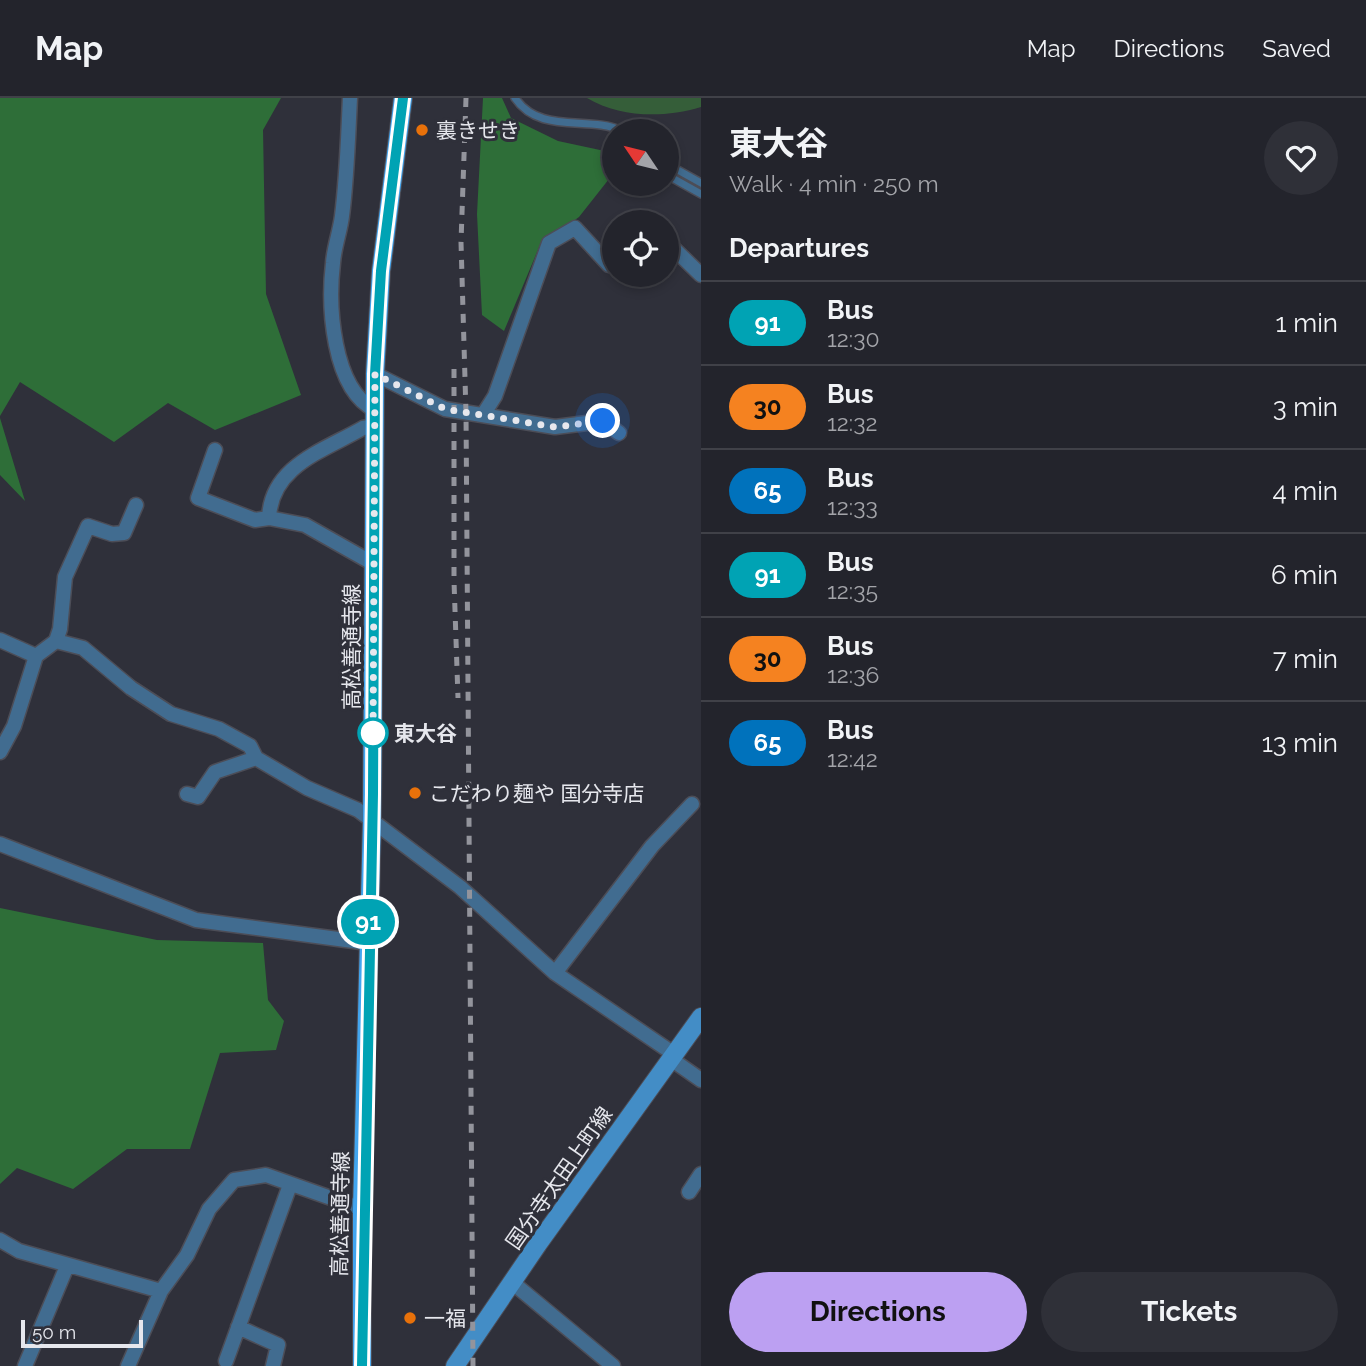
<!DOCTYPE html>
<html lang="en">
<head>
<meta charset="utf-8">
<style>
  body { margin:0; font-family:Raleway,"Noto Sans JP",sans-serif; background:#2f3038; color:#f1f3f6; height:100vh; display:flex; flex-direction:column; font-size:26px; white-space:nowrap }
  * { box-sizing:border-box; margin:0 }
  p { font-size:23px; color:#a3a4a9 }
  .icon { flex:none; width:38px; height:38px; fill:none; stroke:currentColor; stroke-width:2; stroke-linecap:round; stroke-linejoin:round }
  .map { position:relative; flex:1; overflow:hidden }
  .sheet { display:flex; flex-direction:column; background:#23242c; width:665px }
  .sheet>* { flex:none }
  .badge { padding:0 14px; border-radius:23px; font-size:24px; line-height:46px }
  .needle { width:46px; rotate:305deg }
  .buttons { position:absolute; left:602px; top:21px; display:grid; gap:14px }
  .buttons a { display:grid; place-items:center; width:77px; height:77px; border-radius:50%; background:#23242c; box-shadow:0 4px 10px #0003,0 0 0 2px #404148; font-size:35px }
  .scale { position:absolute; left:21px; bottom:18px; width:122px; box-sizing:border-box; padding-left:7px; border:4px solid #e6e7ed; border-top:0; font-size:19px; line-height:24px; white-space:nowrap; color:#e6e7ed; -webkit-text-stroke:5px #2f303a; paint-order:stroke }
  .you { position:absolute; width:35px; height:35px; margin:-18px; border:5px solid #fff; border-radius:50%; background:#1a73e8; box-shadow:0 0 0 10px #1a73e833 }
  .map>.badge { position:absolute; translate:-50% -50%; box-shadow:0 0 0 4px #fff }
  h2 { padding:0 28px; font-size:26px; line-height:63px }
  .round { display:grid; place-items:center; flex:none; width:74px; height:74px; border-radius:37px; background:#2f3038 }
  .overview { display:flex; align-items:center; justify-content:space-between; height:119px; padding:0 28px }
  h1 { font-size:33px; font-weight:700; line-height:52px }
  .cta { display:flex; gap:14px; margin-top:auto; padding:14px 28px }
  .cta a { flex:1; height:80px; border-radius:42px; background:#bca0f2; color:#111; font-size:28px; font-weight:700; line-height:80px; text-align:center }
  .cta a+a { background:#2f3038; color:#f1f3f6 }
  ul { padding:0; list-style:none }
  li { display:flex; align-items:center; gap:21px; height:84px; padding:0 28px; border-top:2px solid #404148 }
  li div { flex:1 }
  li b { display:block; font-size:26px }
  li em { font-style:normal }
  li .badge { min-width:77px; font-weight:700; text-align:center }
  header { display:flex; align-items:center; gap:42px; box-sizing:border-box; height:98px; padding:0 35px; background:#23242c; border-bottom:2px solid #404148 }
  header strong { font-size:33px }
  nav { display:flex; gap:38px; margin-inline-start:auto; font-size:24px }
  main { display:flex; flex:1; min-height:0 }
  .map>svg:first-child { display:block }
  .green { fill:#355e39 }
  .forest { fill:#2e6e38 }
  .lines { fill:none; stroke-linecap:round; stroke-linejoin:round }
  .lane-casing { stroke:#4c4d57; stroke-width:10 }
  .street-casing { stroke:#4c4d57; stroke-width:17 }
  .secondary-casing { stroke:#4c4d57; stroke-width:20 }
  .primary-casing { stroke:#4c4d57; stroke-width:20 }
  .lane { stroke:#416c90; stroke-width:7 }
  .street { stroke:#416c90; stroke-width:14 }
  .secondary { stroke:#438dc6; stroke-width:18 }
  .primary { stroke:#42a5ef; stroke-width:18 }
  .rail { stroke:#93949c; stroke-width:5; stroke-dasharray:9 9; stroke-linecap:butt }
  .line-casing { stroke:#fff; stroke-width:16 }
  .line { stroke:#00a3b4; stroke-width:10 }
  .walk { stroke:#e6e7ed; stroke-width:7; stroke-dasharray:0 12.6 }
  .food-dot { fill:#e8710a; stroke:#2f303a; stroke-width:2.5 }
  .stop-dot { fill:#fff; stroke:#00a3b4; stroke-width:3.5 }
  .labels { text-anchor:middle; dominant-baseline:central; stroke-width:6; stroke-linejoin:round; paint-order:stroke }
  .poi-label { font-size:21px; fill:#e6e7ed; stroke:#2f303a; text-anchor:start }
  .street-label { font-size:21px; fill:#e6e7ed; stroke:#2f303a }
  .stop-label { font-size:21px; font-weight:bold; fill:#e6e7ed; stroke:#2f303a; text-anchor:start }
</style>
</head>
<body>
<header>
<strong>Map</strong>
<nav><a>Map</a><a>Directions</a><a>Saved</a></nav>
</header>
<main>
<div class="map">
<svg width="701" height="1268" viewBox="0 0 701 1268">
  <rect width="100%" height="100%" fill="#2f303a"/>
  <path class="green" d="M587 0H701V9C664 20 621 20 587 0Z"/>
  <path class="forest" d="M0 0H281L263 32 266 196 301 297 215 332 168 305 114 344 20 284 0 318Z
    M483 0H502L511 20 558 43 614 55V70L609 81 579 119 540 147 504 233 482 217 477 116Z
    M0 320 25 403 0 377Z
    M0 810 157 842 263 845 268 902 284 923 276 952 220 955 190 1051H127L73 1091 17 1070 0 1086Z"/>
  <g class="lines">
    <g class="lane-casing">
      <path id="lane" d="M515 0C540 37 589 17 622 33
        M667 66 701 85
        M667 77 701 96"/>
    </g>
    <g class="street-casing">
      <path id="street" d="M350 0C348 39 347 79 342 118 340 134 334 149 333 165 328 207 332 291 375 312
        M667 144 701 177
        M375 276 445 311 555 329 603 323 619 335
        M483 317 495 298 549 145 575 130 609 167 614 168
        M215 352 198 400 255 422 269 420 305 427 374 466
        M269 420C271 368 323 353 363 330L375 328
        M0 542 36 558 56 543 83 550 131 590 171 616 219 631 250 648 256 660 307 690 358 712 460 789 555 875 674 956
        M56 543 60 531 65 479 88 428 112 436 124 435 136 407
        M0 654 14 628 36 558
        M187 696 198 699 215 674 256 660
        M0 746 196 822 368 845
        M555 875 652 748 692 706
        M671 961 701 982
        M689 1094 701 1076
        M0 1142 19 1153 161 1193 187 1157 209 1111 234 1082 266 1077 362 1111
        M513 1185 613 1268
        M238 1229 278 1247 273 1268
        M226 1263 290 1087
        M25 1268 67 1168
        M128 1268 161 1193"/>
    </g>
    <g class="secondary-casing">
      <path id="secondary" d="M455 1268 538 1146 701 919"/>
    </g>
    <g class="primary-casing">
      <path id="primary" d="M362 1268V1111L372 722 375 276 381 173 403 0"/>
    </g>
    <use href="#lane" class="lane"/>
    <use href="#street" class="street"/>
    <use href="#secondary" class="secondary"/>
    <use href="#primary" class="primary"/>
    <path class="rail" d="M466 0 461 144 466 315 473 1268
      M454 271V483L458 600"/>
  </g>
  <g class="lines">
    <g class="line-casing">
      <path id="line" d="M362 1268 373 696 375 276 381 173 403 0"/>
    </g>
    <use href="#line" class="line"/>
    <path class="walk" d="M373 635V645L375 276 445 311 555 329 603 323"/>
  </g>
  <g class="food-dot">
    <circle cx="422" cy="32" r="7"/>
    <circle cx="415" cy="695" r="7"/>
    <circle cx="410" cy="1220" r="7"/>
  </g>
  <circle class="stop-dot" cx="373" cy="635" r="14"/>
  <g class="labels">
    <g class="poi-label">
      <text x="436" y="32">裏きせき</text>
      <text x="429" y="695">こだわり麺や 国分寺店</text>
      <text x="424" y="1220">一福</text>
    </g>
    <g class="street-label">
      <text transform="translate(351 549) rotate(-90)">高松善通寺線</text>
      <text transform="translate(559 1080) rotate(-55)">国分寺太田上町線</text>
      <text transform="translate(340 1116) rotate(-89)">高松善通寺線</text>
    </g>
    <g class="stop-label">
      <text x="394" y="635">東大谷</text>
    </g>
  </g>
</svg>
<div class="buttons">
<a><svg class="needle" viewBox="-14 -14 28 28"><path d="M0-13l5 13h-10z" fill="#e53935"/><path d="M0 13l5-13h-10z" fill="#a3a4a9"/></svg></a>
<a><svg class="icon" aria-label="locate" viewBox="0 0 24 24"><circle cx="12" cy="12" r="6"/><path d="M12 2v4M12 18v4M2 12h4M18 12h4"/></svg></a>
</div>
<div class="scale">50 m</div>
<div class="you" style="left:603px;top:323px"></div>
<b class="badge" style="left:368px;top:824px;background:#00a3b4;color:#fff">91</b>
</div>
<section class="sheet">
<div class="overview"><div><h1>東大谷</h1><p>Walk · 4 min · 250 m</p></div><a class="round"><svg class="icon" aria-label="heart" viewBox="0 0 24 24"><path d="M12 20l-8-8c-3-5 5-10 8-4 3-6 11-1 8 4z"/></svg></a></div>
<h2>Departures</h2>
<ul>
<li><span class="badge" style="background:#00a3b4;color:#fff">91</span><div><b>Bus</b><p>12:30</p></div><em>1 min</em></li>
<li><span class="badge" style="background:#f58220;color:#111">30</span><div><b>Bus</b><p>12:32</p></div><em>3 min</em></li>
<li><span class="badge" style="background:#0072bc;color:#fff">65</span><div><b>Bus</b><p>12:33</p></div><em>4 min</em></li>
<li><span class="badge" style="background:#00a3b4;color:#fff">91</span><div><b>Bus</b><p>12:35</p></div><em>6 min</em></li>
<li><span class="badge" style="background:#f58220;color:#111">30</span><div><b>Bus</b><p>12:36</p></div><em>7 min</em></li>
<li><span class="badge" style="background:#0072bc;color:#fff">65</span><div><b>Bus</b><p>12:42</p></div><em>13 min</em></li>
</ul>
<div class="cta"><a>Directions</a><a>Tickets</a></div>
</section>
</main>
</body>
</html>
